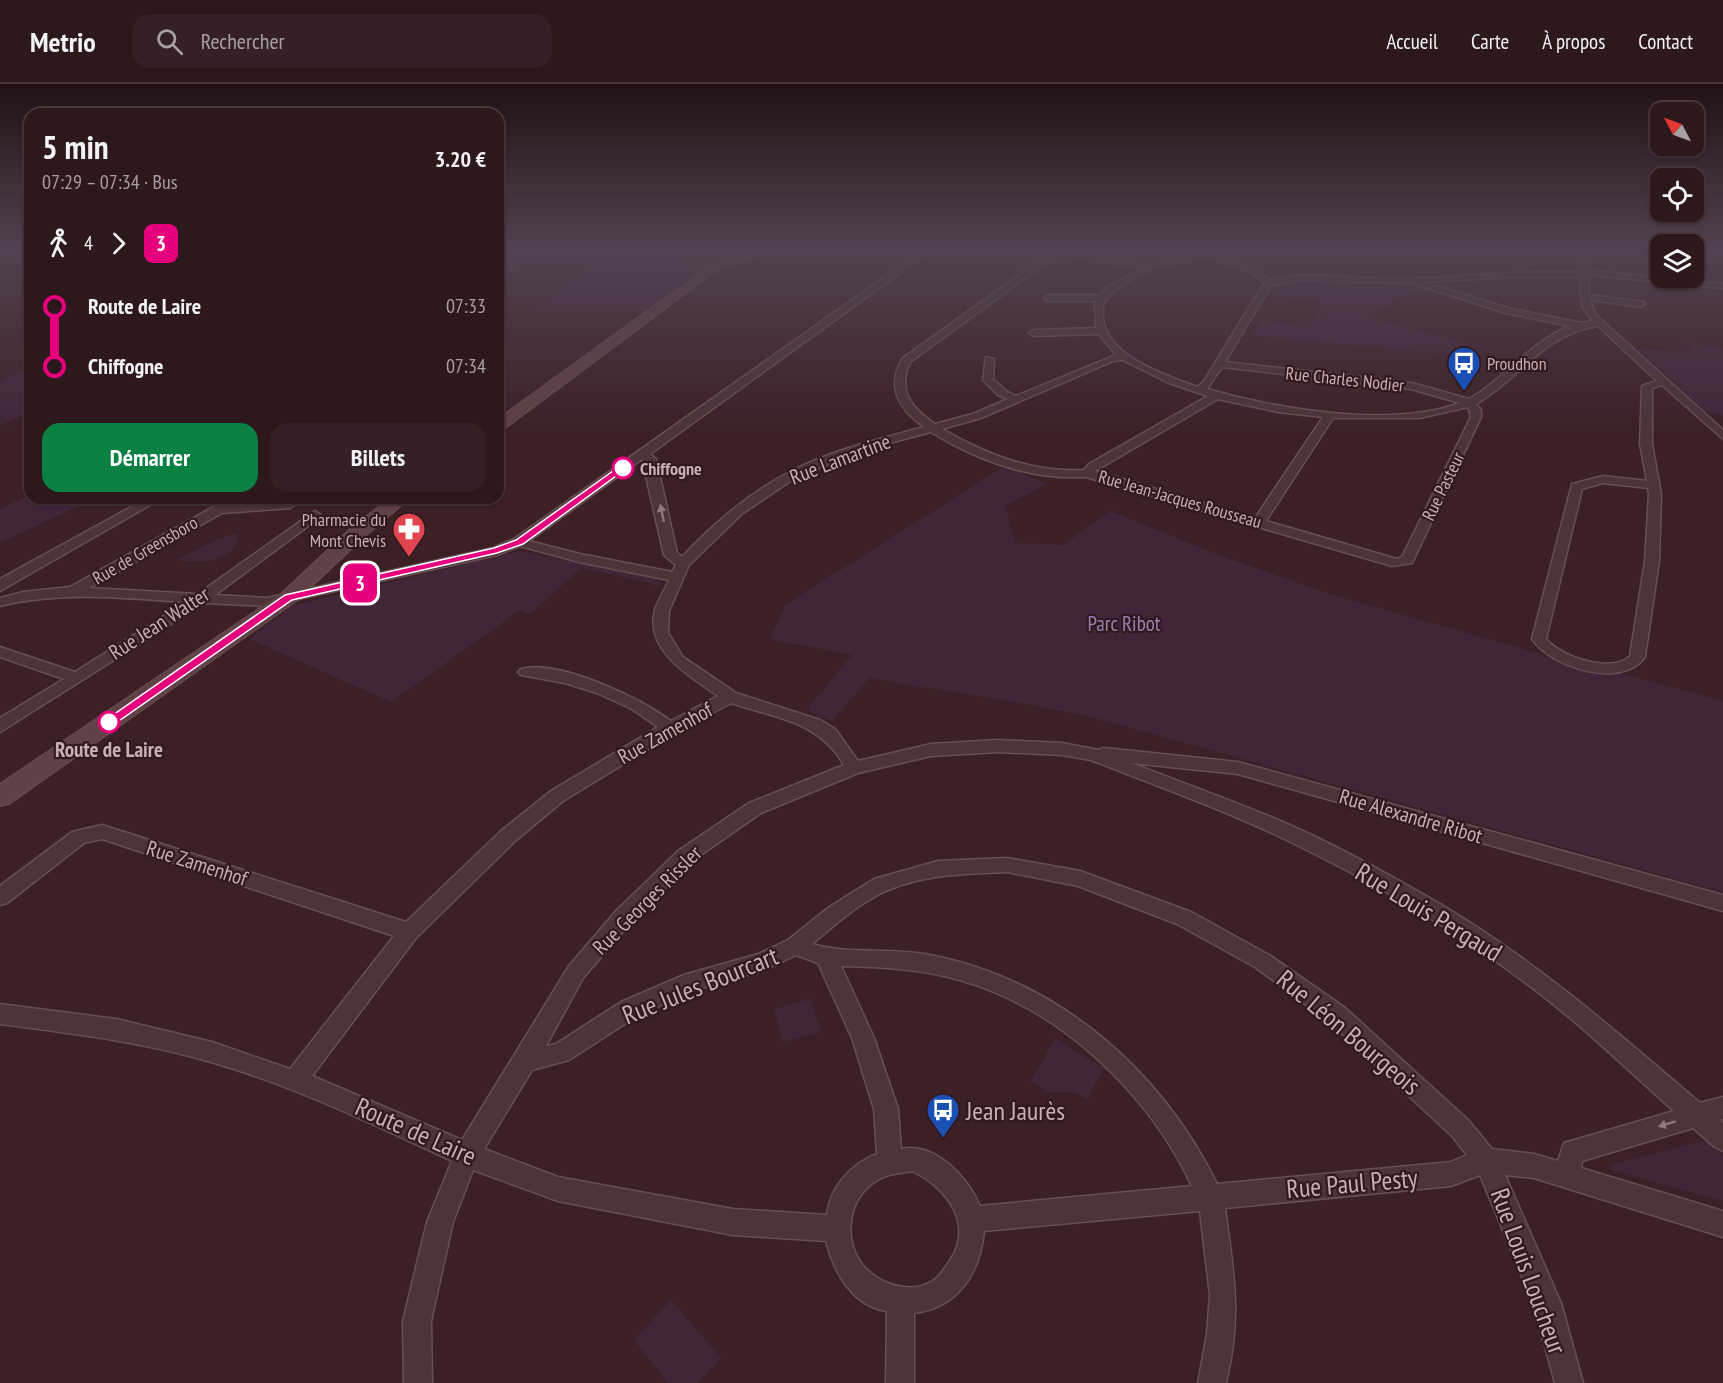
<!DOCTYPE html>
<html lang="fr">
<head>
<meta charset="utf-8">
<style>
  body { margin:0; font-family:"PT Sans Narrow",sans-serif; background:#352125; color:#f1f3f6; height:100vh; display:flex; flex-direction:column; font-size:22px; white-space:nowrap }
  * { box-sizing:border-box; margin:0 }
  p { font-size:20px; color:#a7a0a3 }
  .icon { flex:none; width:33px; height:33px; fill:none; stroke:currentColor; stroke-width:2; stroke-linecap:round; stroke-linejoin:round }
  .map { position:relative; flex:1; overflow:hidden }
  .panel { position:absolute; left:24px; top:24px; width:480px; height:396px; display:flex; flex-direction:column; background:#2d181c; border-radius:18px; box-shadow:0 2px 4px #0004,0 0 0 2px #48373b }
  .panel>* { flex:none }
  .badge { padding:0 12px; border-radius:9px; font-size:21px; line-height:39px }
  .needle { width:39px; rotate:311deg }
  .tools { position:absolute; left:1650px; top:18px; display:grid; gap:12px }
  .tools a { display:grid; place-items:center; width:54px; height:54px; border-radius:12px; background:#2d181c; box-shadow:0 2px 4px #0004,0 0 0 2px #48373b; font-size:30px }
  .map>.badge { position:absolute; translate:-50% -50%; box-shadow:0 0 0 3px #fff }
  .legs { display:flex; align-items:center; gap:9px; height:66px; padding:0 18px; font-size:20px }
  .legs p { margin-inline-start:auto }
  .headline { display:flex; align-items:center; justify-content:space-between; height:102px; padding:0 18px }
  h1 { font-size:33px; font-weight:700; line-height:45px }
  .cta { display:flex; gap:12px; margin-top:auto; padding:12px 18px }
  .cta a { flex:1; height:69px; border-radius:18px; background:#0b8043; color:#fff; font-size:24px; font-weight:700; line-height:69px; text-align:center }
  .cta a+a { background:#352125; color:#f1f3f6 }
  ul { padding:0 18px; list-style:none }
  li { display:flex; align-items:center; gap:21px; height:60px; font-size:22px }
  li i { display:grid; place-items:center; width:9px; height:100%; margin:0 8px; background:currentColor }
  li i::after { content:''; width:15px; height:15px; margin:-8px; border:4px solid; border-radius:50%; background:#2d181c }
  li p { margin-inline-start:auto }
  li:first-child i { background:linear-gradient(#0000 50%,currentColor 0) }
  li:last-child i { background:linear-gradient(currentColor 50%,#0000 0) }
  header { display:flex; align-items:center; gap:36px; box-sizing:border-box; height:84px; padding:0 30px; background:#2d181c; border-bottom:2px solid #48373b }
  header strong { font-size:28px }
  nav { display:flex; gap:33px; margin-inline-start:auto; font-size:21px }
  .search { width:420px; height:54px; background:#352125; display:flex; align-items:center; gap:15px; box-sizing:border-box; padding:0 21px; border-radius:18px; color:#a7a0a3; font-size:22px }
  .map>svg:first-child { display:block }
  .green { fill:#41263a }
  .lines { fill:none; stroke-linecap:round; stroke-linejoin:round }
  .street-casing { stroke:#674f53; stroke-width:3 }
  .secondary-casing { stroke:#674f53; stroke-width:2 }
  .street { fill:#4c3438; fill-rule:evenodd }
  .secondary { fill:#5f4146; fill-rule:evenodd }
  .oneway { fill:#90787c }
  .line-1 { fill:#e6007e; stroke:#fff; stroke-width:1.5 }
  .stop-1-dot { fill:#fff; stroke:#e6007e; stroke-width:3 }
  .labels { text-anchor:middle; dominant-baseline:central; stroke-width:4.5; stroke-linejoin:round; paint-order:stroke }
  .far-poi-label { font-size:18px; fill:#c8afb3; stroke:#31191e; text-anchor:start }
  .far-street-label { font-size:18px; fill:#c8afb3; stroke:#31191e }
  .far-stop-label { font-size:18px; font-weight:bold; fill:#c8afb3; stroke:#31191e; text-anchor:start }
  .street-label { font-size:21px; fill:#c8afb3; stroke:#31191e }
  .park-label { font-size:21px; fill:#9683af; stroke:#31191e }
  .stop-label { font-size:21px; font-weight:bold; fill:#c8afb3; stroke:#31191e }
  .near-street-label { font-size:26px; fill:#c8afb3; stroke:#31191e }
  .near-poi-label { font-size:26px; fill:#c8afb3; stroke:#31191e; text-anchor:start }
</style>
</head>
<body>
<header>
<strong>Metrio</strong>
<div class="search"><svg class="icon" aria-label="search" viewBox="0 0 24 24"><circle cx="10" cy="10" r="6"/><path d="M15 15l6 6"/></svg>Rechercher</div>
<nav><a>Accueil</a><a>Carte</a><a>À propos</a><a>Contact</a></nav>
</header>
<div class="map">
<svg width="1723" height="1299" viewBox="0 0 1723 1299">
  <rect width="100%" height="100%" fill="#3c2026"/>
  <path class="green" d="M498 165H695L675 178 704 182 645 227 529 228 599 178 530 176 498 198Z
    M1332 194 1380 200H1407L1422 204 1364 233 1461 258 1447 270 1252 251 1261 237 1309 244 1317 232 1325 233V230L1318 229 1323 218 1275 211 1273 204 1295 196Z
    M1687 259 1723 265V331L1705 327 1639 265 1691 268Z
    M30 283V328L0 341V297Z
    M1005 382 1047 400 1005 422 1015 459 1063 461 1111 427 1208 467 1326 509 1597 586 1619 589 1723 617V808L1088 632C1015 617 942 607 869 594L832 637 807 626 852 571 770 555 785 521Z
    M30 411V414H95L0 459V425Z
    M237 449C241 477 195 481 177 476L217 455Z
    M519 467 652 494 660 498 659 501 581 484 530 530 520 526 391 618 250 555 292 522Z
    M810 915 821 948 783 958 774 925Z
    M1055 955 1104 984 1087 1015 1073 1008H1049L1031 997Z
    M1707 1056 1723 1073V1117L1611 1086 1610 1081Z
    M671 1216 721 1274 698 1299H668L634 1256Z"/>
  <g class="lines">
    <g class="street-casing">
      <path id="street" d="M924 165H933L650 370 656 375 677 469 682 473C713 440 749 409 790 388 831 366 880 355 924 343 899 325 885 303 903 274L1053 167 1048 165H1065L1150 182 1207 169 1250 165 1222 171 1258 185 1270 196C1311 186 1352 195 1394 195 1456 194 1517 186 1579 188L1578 165H1586L1587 186 1723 200V204L1588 191 1589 211 1644 218 1645 220 1641 223 1590 216 1595 230 1723 346V355L1662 301 1652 304V360L1661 410 1659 477 1645 573C1621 606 1551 583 1532 555L1572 400 1603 392 1647 397 1640 360 1642 302 1657 297 1598 242C1543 250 1521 294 1476 320L1481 326V333L1412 479 1392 482 1086 393C1031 396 978 377 931 348L874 363 798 392 743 429 689 481 669 527 668 549 683 573 736 609 820 636 835 645 858 677 931 660 998 656 1062 659 1098 666 1104 664 1238 678 1723 811V827L1238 690 1131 679C1178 697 1225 714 1271 733 1329 757 1386 789 1440 820 1535 876 1617 948 1700 1019L1723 1013V1035L1720 1036 1723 1039V1067L1715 1063 1693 1044 1582 1077 1581 1084 1723 1127V1153L1534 1094 1505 1091 1561 1219 1583 1299H1555L1533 1219 1480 1091 1451 1102 1225 1124C1234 1191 1242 1232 1226 1299H1198L1207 1250 1210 1211 1200 1127 984 1147C980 1189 958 1224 914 1229V1299H886L887 1227C852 1222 834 1188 826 1157L733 1151 558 1117 473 1086 453 1138 431 1237 432 1299H404L403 1237 427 1138 452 1077C374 1041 295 1002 211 978 142 958 71 949 0 940V920L116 935 212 958 290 985 394 852 102 755 84 759 7 819 0 821V802L72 748 102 741 406 838 501 747 551 707 658 643 632 625 597 609 565 599 521 591 518 588 521 585C558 575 641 614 671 637L718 612C691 593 644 567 655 526 658 516 665 506 669 496L579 478 520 462 497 471 267 522 204 519 0 648V634L64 595 0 573V563L75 588 186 518C123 514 62 507 0 522V514L23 508 70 503 215 422 290 416 296 420 290 424 222 429 89 504 198 510 315 427 321 431 319 434 215 511 267 514 493 464 514 455ZM1060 169 1142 185 1107 203 1101 211H1048L1044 214 1048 217H1097L1095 220 1096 244 1034 246 1029 249 1034 252 1099 250 1116 271 1016 312 1006 307 993 295 994 275 986 273 983 296 998 311 1008 315 973 330 935 340C911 324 897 306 910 278ZM1212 172 1252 189 1264 199 1204 297 1198 303C1169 293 1110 273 1104 239 1102 233 1103 226 1103 220 1127 187 1173 178 1212 172ZM1512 193H1580L1582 222 1593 237 1582 239 1511 225 1424 198ZM1300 196 1411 199 1506 229 1570 242C1530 258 1506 294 1469 315L1412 299 1225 278 1271 201ZM1123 276 1169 299 1208 312 1089 380 1084 386C1032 389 986 370 942 345L981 334 1113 277ZM1222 283 1411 305 1460 319C1391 345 1273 324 1207 305ZM1218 315 1278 328 1323 333 1255 434 1095 387ZM1468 323 1471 333 1402 473 1397 475 1266 437 1333 334H1420ZM642 375 664 471 676 481 672 488 580 470 529 457ZM1603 399 1648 404 1649 410 1645 477 1630 572C1611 590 1561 573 1546 555L1582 405ZM731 619C776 634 819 637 844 681L749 719 678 767 616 827 569 882 462 1056 312 992 416 854 515 757 563 717 676 648ZM998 668 1062 671 1091 676C1167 706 1244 733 1317 771 1408 817 1498 873 1576 939 1609 967 1641 998 1674 1027L1564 1059 1558 1077 1534 1070 1492 1065 1468 1036 1344 923 1269 871 1191 828 1080 787 1007 774 938 777 874 795 828 824 788 856 758 870 684 891 621 918 556 960 546 962 583 894 630 839 692 777 761 729 858 689 931 672ZM1007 788 1078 802 1177 840 1255 883 1328 937 1452 1052 1467 1071 1451 1078 1217 1100C1160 985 1058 896 930 871 891 863 850 871 812 860 835 841 861 817 888 806 926 790 967 790 1007 788ZM796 871 818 879 852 954 874 1025 877 1070C851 1080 830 1103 827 1131L733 1125 558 1093 484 1065 532 986 569 976 637 932 695 906 762 887ZM841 882C883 883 922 885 963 897 1062 926 1149 1010 1192 1102L980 1122C968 1094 936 1058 901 1065L898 1025 874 954ZM912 1087C947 1103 975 1141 949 1178 944 1185 940 1193 931 1198 905 1213 865 1195 855 1168 844 1140 853 1109 881 1094 889 1090 902 1089 912 1087Z
        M111 414H131L150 421 0 507V495L133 422Z"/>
    </g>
    <g class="secondary-casing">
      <path id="secondary" d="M763 165H779L717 186 504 345 498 347V335L709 182Z
        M390 414H410L363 454 296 517 9 720 0 722V700L282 509 349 446Z"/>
    </g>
    <use href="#street" class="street"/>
    <use href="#secondary" class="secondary"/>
  </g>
  <defs><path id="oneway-solid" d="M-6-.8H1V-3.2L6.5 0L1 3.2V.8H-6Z" transform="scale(1.5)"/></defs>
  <g class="oneway">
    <use href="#oneway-solid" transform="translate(662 429) rotate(-102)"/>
    <use href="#oneway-solid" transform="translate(1667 1040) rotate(163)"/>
  </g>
  <linearGradient id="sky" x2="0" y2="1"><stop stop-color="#211215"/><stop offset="0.48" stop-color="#504252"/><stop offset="1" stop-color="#504252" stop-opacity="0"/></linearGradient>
  <rect width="1723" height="347" fill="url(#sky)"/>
  <path class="line-1" d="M620 382 627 384 523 460 497 469 292 516 113 641 109 642 103 638 285 511 494 464 516 456Z"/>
  <defs>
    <g id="bus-pin" transform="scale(1.725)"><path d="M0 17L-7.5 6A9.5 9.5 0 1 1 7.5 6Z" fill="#1a4fb4" stroke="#31191e"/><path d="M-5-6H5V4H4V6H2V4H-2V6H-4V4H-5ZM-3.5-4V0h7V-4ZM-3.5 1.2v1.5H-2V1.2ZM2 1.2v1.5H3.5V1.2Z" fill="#fff"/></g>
    <g id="pharmacy-pin" transform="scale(1.725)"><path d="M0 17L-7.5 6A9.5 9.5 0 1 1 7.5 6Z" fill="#e0444e" stroke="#31191e"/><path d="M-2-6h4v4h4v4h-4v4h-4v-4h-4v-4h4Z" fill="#fff"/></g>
  </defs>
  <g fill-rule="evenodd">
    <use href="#bus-pin" x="1464" y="279"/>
    <use href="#pharmacy-pin" x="409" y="445"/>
    <use href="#bus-pin" x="943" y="1026"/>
  </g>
  <g class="stop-1-dot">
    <circle cx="623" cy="384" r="10"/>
    <circle cx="109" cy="638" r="10"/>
  </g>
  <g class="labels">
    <g class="far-poi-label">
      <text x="1487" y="279">Proudhon</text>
      <text x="386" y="435" text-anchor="end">Pharmacie du<tspan x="386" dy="21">Mont Chevis</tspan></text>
    </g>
    <g class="far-street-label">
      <text transform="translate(1345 295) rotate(6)">Rue Charles Nodier</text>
      <text transform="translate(1443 402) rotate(-64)">Rue Pasteur</text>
      <text transform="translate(1180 415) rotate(16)">Rue Jean-Jacques Rousseau</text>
      <text transform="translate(145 466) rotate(-30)">Rue de Greensboro</text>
    </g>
    <g class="far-stop-label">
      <text x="640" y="384">Chiffogne</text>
    </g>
    <g class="street-label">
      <text transform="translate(840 375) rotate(-21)">Rue Lamartine</text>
      <text transform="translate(159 539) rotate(-33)">Rue Jean Walter</text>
      <text transform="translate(665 649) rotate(-29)">Rue Zamenhof</text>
      <text transform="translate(1411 732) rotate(16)">Rue Alexandre Ribot</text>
      <text transform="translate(197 779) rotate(18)">Rue Zamenhof</text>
      <text transform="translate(647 816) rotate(-45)">Rue Georges Rissler</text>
    </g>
    <g class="park-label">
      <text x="1124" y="539">Parc Ribot</text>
    </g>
    <g class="stop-label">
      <text x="109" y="665">Route de Laire</text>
    </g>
    <g class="near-street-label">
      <text transform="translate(1429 828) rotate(31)">Rue Louis Pergaud</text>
      <text transform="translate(700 901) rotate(-22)">Rue Jules Bourcart</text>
      <text transform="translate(1349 948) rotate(40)">Rue Léon Bourgeois</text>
      <text transform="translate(416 1047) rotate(24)">Route de Laire</text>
      <text transform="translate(1352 1099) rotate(-5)">Rue Paul Pesty</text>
      <text transform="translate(1529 1187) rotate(70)">Rue Louis Loucheur</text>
    </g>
    <g class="near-poi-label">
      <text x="966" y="1026">Jean Jaurès</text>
    </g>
  </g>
</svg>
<div class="tools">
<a><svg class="needle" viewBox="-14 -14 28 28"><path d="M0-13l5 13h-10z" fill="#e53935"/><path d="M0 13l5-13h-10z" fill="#a7a0a3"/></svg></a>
<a><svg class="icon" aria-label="locate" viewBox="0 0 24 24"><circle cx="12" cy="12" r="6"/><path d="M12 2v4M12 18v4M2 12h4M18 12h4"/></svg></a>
<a><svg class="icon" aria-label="layers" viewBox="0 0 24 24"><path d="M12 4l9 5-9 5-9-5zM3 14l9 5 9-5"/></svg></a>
</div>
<b class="badge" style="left:360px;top:499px;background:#e6007e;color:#fff">3</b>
<section class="panel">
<div class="headline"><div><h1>5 min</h1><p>07:29 – 07:34 · Bus</p></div><b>3.20 €</b></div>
<div class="legs"><svg class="icon" aria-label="walk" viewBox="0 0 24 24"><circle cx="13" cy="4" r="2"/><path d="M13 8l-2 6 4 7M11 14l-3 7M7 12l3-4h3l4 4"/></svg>4<svg class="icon" aria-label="forward" viewBox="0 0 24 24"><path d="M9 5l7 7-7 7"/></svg><b class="badge" style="background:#e6007e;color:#fff">3</b></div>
<ul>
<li><i style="color:#e6007e"></i><b>Route de Laire</b><p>07:33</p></li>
<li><i style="color:#e6007e"></i><b>Chiffogne</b><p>07:34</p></li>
</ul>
<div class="cta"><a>Démarrer</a><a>Billets</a></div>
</section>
</div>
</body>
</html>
